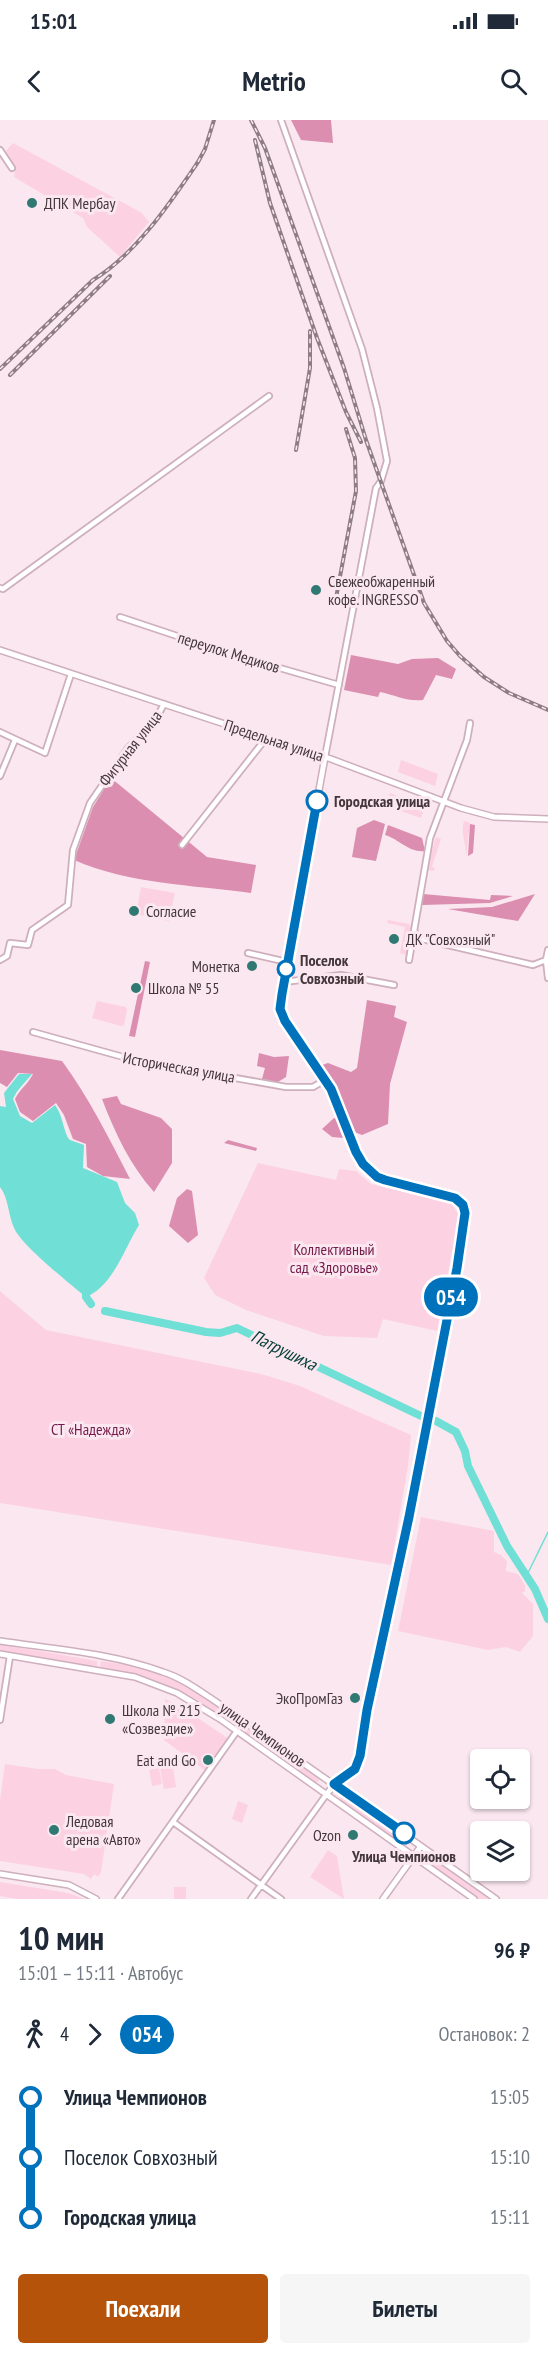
<!DOCTYPE html>
<html lang="ru">
<head>
<meta charset="utf-8">
<style>
  body { margin:0; font-family:"PT Sans Narrow",sans-serif; background:#f6f6f7; color:#1f2937; height:100vh; display:flex; flex-direction:column; font-size:22px; white-space:nowrap }
  * { box-sizing:border-box; margin:0 }
  p { font-size:20px; color:#747a83 }
  .icon { flex:none; width:33px; height:33px; fill:none; stroke:currentColor; stroke-width:2; stroke-linecap:round; stroke-linejoin:round }
  .map { position:relative; height:1779px; overflow:hidden }
  .panel { display:flex; flex-direction:column; background:#fff; flex:1 }
  .panel>* { flex:none }
  .badge { padding:0 12px; border-radius:20px; font-size:21px; line-height:39px }
  .tools { position:absolute; left:470px; top:1629px; display:grid; gap:12px }
  .tools a { display:grid; place-items:center; width:60px; height:60px; border-radius:6px; background:#fff; box-shadow:0 2px 4px #0004; font-size:30px }
  .map>.badge { position:absolute; translate:-50% -50%; box-shadow:0 0 0 3px #fff }
  .legs { display:flex; align-items:center; gap:9px; height:66px; padding:0 18px; font-size:20px }
  .legs p { margin-inline-start:auto }
  .overview { display:flex; align-items:center; justify-content:space-between; height:102px; padding:0 18px }
  h1 { font-size:33px; font-weight:800; line-height:45px }
  .primary-button { display:flex; gap:12px; margin-top:auto; padding:12px 18px }
  .primary-button a { flex:1; height:69px; border-radius:6px; background:#b45309; color:#fff; font-size:24px; font-weight:800; line-height:69px; text-align:center }
  .primary-button a+a { background:#f6f6f7; color:#1f2937 }
  ul { padding:0 18px; list-style:none }
  li { display:flex; align-items:center; gap:21px; height:60px; font-size:22px }
  li i { display:grid; place-items:center; width:9px; height:100%; margin:0 8px; background:currentColor }
  li i::after { content:''; width:15px; height:15px; margin:-8px; border:4px solid; border-radius:50%; background:#fff }
  li p { margin-inline-start:auto }
  li:first-child i { background:linear-gradient(#0000 50%,currentColor 0) }
  li:last-child i { background:linear-gradient(currentColor 50%,#0000 0) }
  .status { display:flex; justify-content:space-between; align-items:center; height:42px; padding:0 30px; background:#fff; direction:ltr }
  .status svg { height:16px; fill:currentColor }
  header { display:flex; justify-content:space-between; align-items:center; height:78px; padding:0 18px; background:#fff; font-size:27px; font-weight:800 }
  .map>svg:first-child { display:block }
  .green { fill:#fcd2e3 }
  .forest { fill:#db8eb0 }
  .water { fill:#70dfd5 }
  .lines { fill:none; stroke-linecap:round; stroke-linejoin:round }
  .stream { stroke:#70dfd5; stroke-width:1.5 }
  .river { stroke:#70dfd5; stroke-width:8 }
  .minor-casing { stroke:#ceafbc; stroke-width:8 }
  .tertiary-casing { stroke:#ceafbc; stroke-width:8 }
  .minor { stroke:#fff; stroke-width:4.5 }
  .tertiary { stroke:#fff; stroke-width:5 }
  .rail-casing { stroke:#8e7e84; stroke-width:4 }
  .rail { stroke:#fbe7ef; stroke-width:1.5; stroke-dasharray:4.5; stroke-linecap:butt }
  .line-1-casing { stroke:#fff; stroke-width:14 }
  .line-1 { stroke:#0072bc; stroke-width:9 }
  .poi-dot { fill:#307872; stroke:#fbe7ef; stroke-width:2 }
  .stop-1-dot { fill:#fff; stroke:#0072bc; stroke-width:3 }
  .labels { text-anchor:middle; dominant-baseline:central; stroke-width:6; stroke-linejoin:round; paint-order:stroke }
  .poi-label { font-size:16px; fill:#44373c; stroke:#fbe7ef; text-anchor:start }
  .street-label { font-size:16px; fill:#44373c; stroke:#fbe7ef }
  .stop-label { font-size:16px; font-weight:bold; fill:#44373c; stroke:#fbe7ef; text-anchor:start }
  .park-label { font-size:16px; fill:#761c4d; stroke:#fbe7ef }
  .water-label { font-size:18px; font-style:italic; fill:#063d39; stroke:#fbe7ef }
</style>
</head>
<body>
<div class="status"><b>15:01</b><svg viewBox="0 0 49 12"><path d="M0 12V9h3v3zM5 12V6h3v6zM10 12V3h3v9zM15 12V0h3v12zM26 1h20v11H26zM47 4h2v5h-2z"/></svg></div>
<header><svg class="icon" aria-label="back" viewBox="0 0 24 24"><path d="M15 5l-7 7 7 7"/></svg>Metrio<svg class="icon" aria-label="search" viewBox="0 0 24 24"><circle cx="10" cy="10" r="6"/><path d="M15 15l6 6"/></svg></header>
<div class="map">
<svg width="548" height="1779" viewBox="0 0 548 1779">
  <rect width="100%" height="100%" fill="#fbe7ef"/>
  <path class="green" d="M13 23 142 93 149 102 120 137 87 107 83 98 14 57 15 50 5 32Z
    M401 640 438 654 435 666 398 652Z
    M390 673 425 687 421 698 386 686Z
    M464 701 470 703 466 738C467 725 460 714 464 701Z
    M436 717 441 719 432 747 435 748 434 751 426 750Z
    M141 767 175 773 169 801 136 794Z
    M388 800 409 804 413 809 406 835 400 833 405 807 387 803Z
    M97 881 126 887 127 890 124 905 121 906 92 898Z
    M258 1043 336 1060 339 1049 356 1051 371 1064 451 1083 459 1095 437 1211 383 1199 377 1218 324 1216 246 1190 215 1175 204 1158Z
    M0 1171 46 1210 261 1254 300 1266 411 1315 408 1346 391 1445 0 1383Z
    M421 1397 494 1411V1432L501 1435 507 1441 506 1451 518 1454 525 1465V1471L522 1473 533 1484V1516L520 1532 506 1527 488 1530 398 1511Z
    M0 1524 97 1541V1547L0 1532Z
    M101 1541 133 1546 178 1561 204 1576 321 1657 317 1663 200 1582 177 1569 131 1553 100 1548Z
    M165 1579 180 1586 229 1619 207 1652 164 1620Z
    M5 1644 38 1649H55L66 1655 114 1664 101 1752 98 1757 94 1754 91 1759 84 1754 0 1741V1680Z
    M173 1646 176 1667 164 1669 160 1648Z
    M159 1648 162 1664 152 1666 149 1650Z
    M343 1673 410 1721 405 1727 339 1679Z
    M238 1681 248 1685 242 1703 232 1699Z
    M328 1730 337 1736 344 1779 310 1757Z
    M433 1737 492 1779H479L428 1743Z
    M0 1762 68 1773 85 1779H16L0 1776Z
    M174 1767H186V1779H174Z"/>
  <path class="forest" d="M291 0H331L333 23 301 20Z
    M351 535 398 544 412 539 438 538 456 549 452 559 436 555 423 580C408 582 395 575 380 572L378 577 344 570Z
    M111 658 207 737 256 745 251 773C193 765 129 764 74 740L93 687Z
    M374 700 385 704 376 741 352 737 357 708Z
    M470 704 475 705 473 733 468 736Z
    M388 705 422 718 425 731C409 733 399 719 385 715Z
    M423 774 490 780 491 775 513 776 490 783 422 785Z
    M535 774 518 801 448 789 492 787Z
    M145 841 150 842 135 917 129 916Z
    M367 880 396 886 394 897 407 902 390 964 388 1004 362 1015 352 1011 322 945 328 943 351 952 357 948Z
    M0 930 62 941C89 978 109 1018 130 1059L103 1056 87 1047 86 1024 73 1019 64 995 56 983 33 1001 20 992 15 979C20 969 28 964 33 954L18 953 7 967 0 963Z
    M259 933 274 937 289 936 286 957 278 962 262 959 265 948 257 946Z
    M117 976 121 984 161 998 172 1009V1043L154 1072C130 1045 115 1013 102 979Z
    M334 998 337 999 344 1018 332 1017 322 1009Z
    M228 1020 257 1028 256 1031 224 1023Z
    M187 1069 192 1071 198 1115 188 1123 169 1106 177 1078Z"/>
  <path class="water" d="M19 954H32C24 964 18 968 13 979L20 996 32 1003 55 985C63 995 64 1015 70 1020 74 1022 80 1023 84 1025L83 1048 117 1062 125 1083 135 1093 139 1105C124 1129 113 1166 86 1177 70 1164 24 1127 15 1110 8 1097 9 1078 0 1067V986L6 987 4 973Z"/>
  <g class="lines">
    <path class="stream" d="M527 1455 548 1412"/>
    <path class="river" d="M86 1166V1177L91 1184
      M105 1191 206 1212 220 1213 237 1208 421 1296
      M436 1301 456 1312 465 1331 468 1346 507 1426 535 1469 548 1499"/>
    <g class="minor-casing">
      <path id="minor" d="M281 0 362 229 377 288 387 341 381 361 376 368 325 637
        M0 30 12 48
        M0 468 3 469 269 276
        M120 497 234 535 339 565
        M0 612 45 633 71 554
        M0 656 15 620
        M182 725 267 617
        M415 812 418 818 533 845 546 840
        M548 830 546 840 548 858
        M248 833 287 842
        M0 840 7 836 10 823 28 825 32 810 68 785 73 730 90 683 128 628 156 599 164 584
        M409 840 430 718 467 620 470 603
        M284 862 341 855 394 865
        M33 912 134 940 286 967H313L325 960
        M0 1600 10 1536
        M173 1702 281 1779
        M118 1779 237 1611
        M251 1779 326 1675"/>
    </g>
    <g class="tertiary-casing">
      <path id="tertiary" d="M0 530 331 639 461 688 494 697 548 699
        M325 637 282 874 280 889 285 901 331 969 355 1032 363 1044 377 1057 385 1060 455 1078 463 1085 465 1097 409 1397 367 1590 358 1643 353 1651 337 1661 326 1675
        M0 1521C54 1529 111 1533 163 1552 182 1558 198 1570 215 1581L496 1779
        M0 1534 135 1557 177 1573 220 1599 474 1779
        M0 1754 69 1765 96 1779
        M383 1779 421 1726"/>
    </g>
    <use href="#minor" class="minor"/>
    <use href="#tertiary" class="tertiary"/>
    <g class="rail-casing">
      <path id="rail" d="M251 0 265 28 344 248 366 320 424 483 447 521 460 536 484 557 509 573 548 590
        M255 20 270 83 317 218 346 292 361 322
        M0 249 93 160C136 134 170 83 198 42L205 29 214 0
        M10 255 110 156
        M296 330 310 248V211
        M336 478 356 371 355 338 346 309"/>
    </g>
    <use href="#rail" class="rail"/>
  </g>
  <g class="lines">
    <g class="line-1-casing">
      <path id="line-1" d="M317 681 282 874 280 889 285 901 331 969 356 1032 363 1044 377 1057 385 1060 455 1078 463 1085 465 1093 457 1148 409 1397 367 1590 360 1636 355 1649 334 1664 404 1713"/>
    </g>
    <use href="#line-1" class="line-1"/>
  </g>
  <g class="poi-dot">
    <circle cx="32" cy="83" r="6"/>
    <circle cx="316" cy="470" r="6"/>
    <circle cx="134" cy="791" r="6"/>
    <circle cx="394" cy="819" r="6"/>
    <circle cx="252" cy="846" r="6"/>
    <circle cx="136" cy="868" r="6"/>
    <circle cx="355" cy="1578" r="6"/>
    <circle cx="110" cy="1599" r="6"/>
    <circle cx="208" cy="1640" r="6"/>
    <circle cx="54" cy="1710" r="6"/>
    <circle cx="353" cy="1715" r="6"/>
  </g>
  <g class="stop-1-dot">
    <circle cx="317" cy="681" r="10"/>
    <circle cx="286" cy="849" r="8"/>
    <circle cx="404" cy="1713" r="10"/>
  </g>
  <g class="labels">
    <g class="poi-label">
      <text x="44" y="83">ДПК Мербау</text>
      <text x="328" y="461">Свежеобжаренный<tspan x="328" dy="18">кофе. INGRESSO</tspan></text>
      <text x="146" y="791">Согласие</text>
      <text x="406" y="819">ДК "Совхозный"</text>
      <text x="240" y="846" text-anchor="end">Монетка</text>
      <text x="148" y="868">Школа № 55</text>
      <text x="343" y="1578" text-anchor="end">ЭкоПромГаз</text>
      <text x="122" y="1590">Школа № 215<tspan x="122" dy="18">«Созвездие»</tspan></text>
      <text x="196" y="1640" text-anchor="end">Eat and Go</text>
      <text x="66" y="1701">Ледовая<tspan x="66" dy="18">арена «Авто»</tspan></text>
      <text x="341" y="1715" text-anchor="end">Ozon</text>
    </g>
    <g class="street-label">
      <text transform="translate(229 532) rotate(17)">переулок Медиков</text>
      <text transform="translate(274 620) rotate(18)">Предельная улица</text>
      <text transform="translate(130 628) rotate(-52)">Фигурная улица</text>
      <text transform="translate(179 947) rotate(10)">Историческая улица</text>
      <text transform="translate(263 1614) rotate(35)">улица Чемпионов</text>
    </g>
    <g class="stop-label">
      <text x="334" y="681">Городская улица</text>
      <text x="300" y="840">Поселок<tspan x="300" dy="18">Совхозный</tspan></text>
      <text x="404" y="1736" text-anchor="middle">Улица Чемпионов</text>
    </g>
    <g class="park-label">
      <text x="334" y="1129">Коллективный<tspan x="334" dy="18">сад «Здоровье»</tspan></text>
      <text x="91" y="1309">СТ «Надежда»</text>
    </g>
    <g class="water-label">
      <text transform="translate(284 1230) rotate(26)">Патрушиха</text>
    </g>
  </g>
</svg>
<div class="tools">
<a><svg class="icon" aria-label="locate" viewBox="0 0 24 24"><circle cx="12" cy="12" r="6"/><path d="M12 2v4M12 18v4M2 12h4M18 12h4"/></svg></a>
<a><svg class="icon" aria-label="layers" viewBox="0 0 24 24"><path d="M12 4l9 5-9 5-9-5zM3 14l9 5 9-5"/></svg></a>
</div>
<b class="badge" style="left:451px;top:1177px;background:#0072bc;color:#fff">054</b>
</div>
<section class="panel">
<div class="overview"><div><h1>10 мин</h1><p>15:01 – 15:11 · Автобус</p></div><b>96 ₽</b></div>
<div class="legs"><svg class="icon" aria-label="walk" viewBox="0 0 24 24"><circle cx="13" cy="4" r="2"/><path d="M13 8l-2 6 4 7M11 14l-3 7M7 12l3-4h3l4 4"/></svg>4<svg class="icon" aria-label="forward" viewBox="0 0 24 24"><path d="M9 5l7 7-7 7"/></svg><b class="badge" style="background:#0072bc;color:#fff">054</b><p>Остановок: 2</p></div>
<ul>
<li><i style="color:#0072bc"></i><b>Улица Чемпионов</b><p>15:05</p></li>
<li><i style="color:#0072bc"></i><span>Поселок Совхозный</span><p>15:10</p></li>
<li><i style="color:#0072bc"></i><b>Городская улица</b><p>15:11</p></li>
</ul>
<div class="primary-button"><a>Поехали</a><a>Билеты</a></div>
</section>
</body>
</html>
